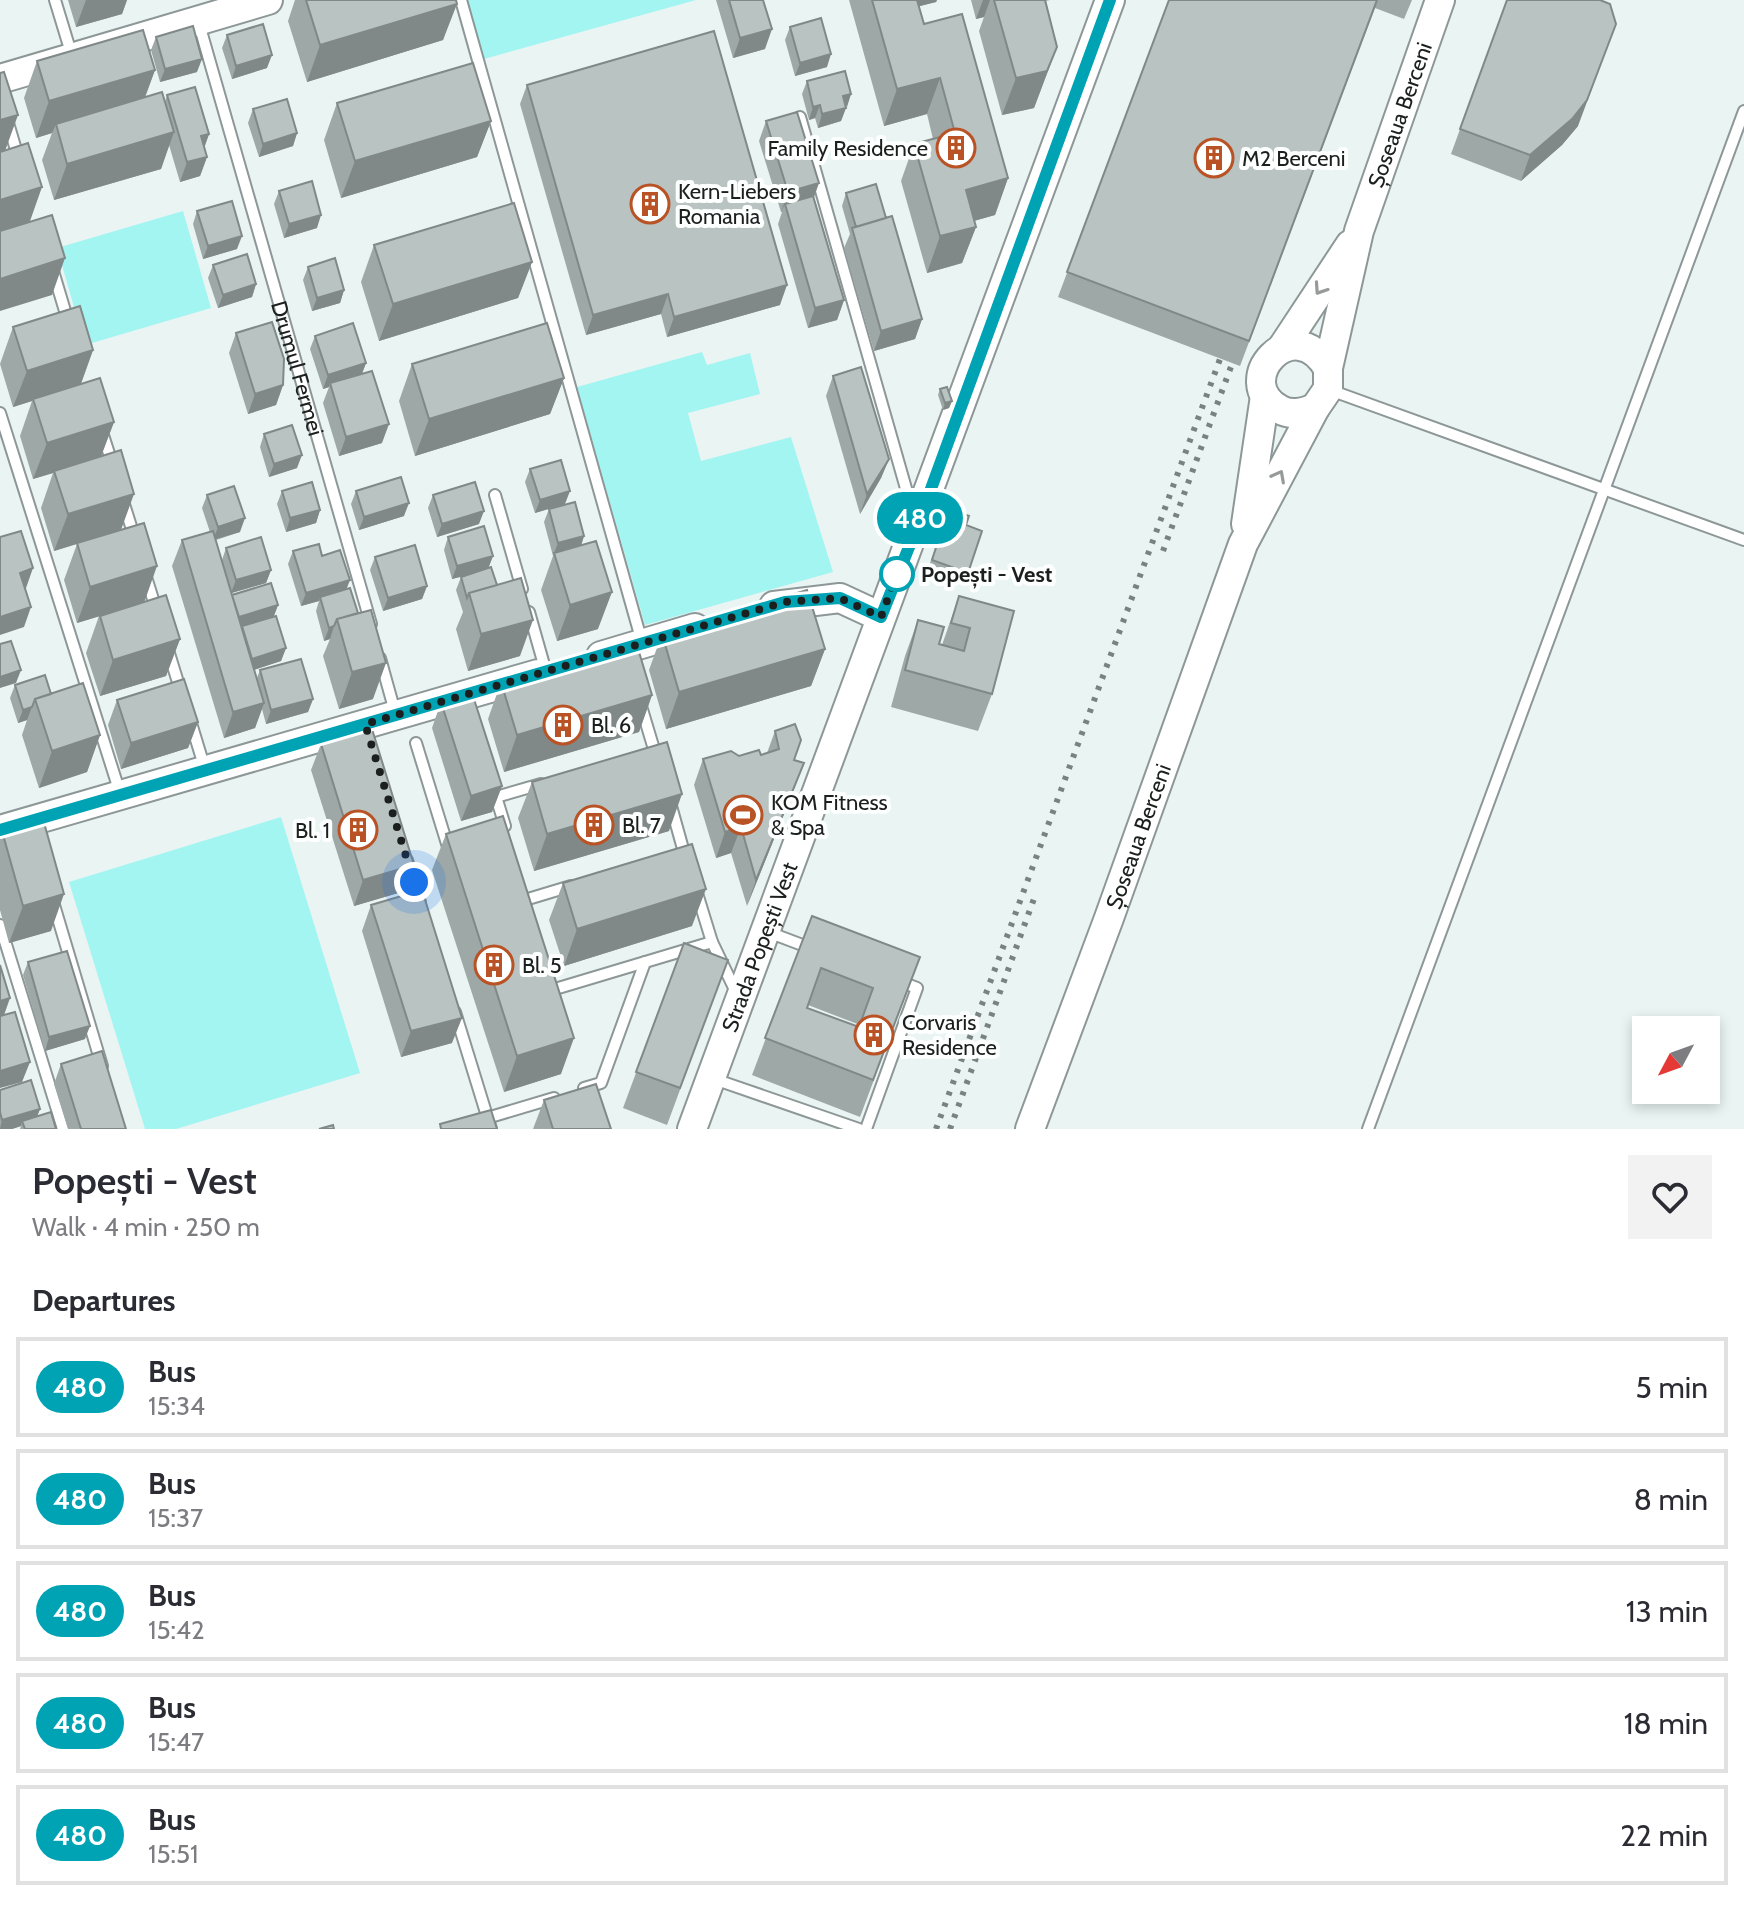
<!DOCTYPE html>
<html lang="en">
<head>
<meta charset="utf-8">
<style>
  body { margin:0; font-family:Cabin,sans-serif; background:#f2f2f3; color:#2b2b33; height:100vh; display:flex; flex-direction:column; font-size:30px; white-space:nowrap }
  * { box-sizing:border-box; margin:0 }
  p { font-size:26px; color:#7c7c81 }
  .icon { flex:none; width:44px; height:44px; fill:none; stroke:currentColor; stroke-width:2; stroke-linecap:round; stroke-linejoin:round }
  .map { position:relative; height:1129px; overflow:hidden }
  .panel { display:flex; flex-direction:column; background:#fff; flex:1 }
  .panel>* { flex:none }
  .badge { padding:0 16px; border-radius:26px; font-size:28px; line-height:52px }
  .needle { width:52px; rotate:229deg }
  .controls { position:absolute; left:1632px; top:1016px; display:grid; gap:16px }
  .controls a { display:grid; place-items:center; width:88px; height:88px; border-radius:0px; background:#fff; box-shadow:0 4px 12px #0003; font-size:40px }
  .you { position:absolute; width:40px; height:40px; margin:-20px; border:6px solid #fff; border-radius:50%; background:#1a73e8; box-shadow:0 0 0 12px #1a73e833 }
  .map>.badge { position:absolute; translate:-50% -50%; box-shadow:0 0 0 4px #fff }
  h2 { padding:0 32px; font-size:30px; line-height:72px }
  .round { display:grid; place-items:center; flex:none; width:84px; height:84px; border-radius:0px; background:#f2f2f3 }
  .head { display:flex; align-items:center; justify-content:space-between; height:136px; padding:0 32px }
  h1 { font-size:38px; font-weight:600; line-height:60px }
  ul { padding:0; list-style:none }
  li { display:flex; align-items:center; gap:24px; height:100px; margin:0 16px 12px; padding:0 16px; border:4px solid #e1e1e2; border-radius:0px }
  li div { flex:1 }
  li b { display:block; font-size:30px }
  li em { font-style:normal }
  li .badge { min-width:88px; font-weight:700; text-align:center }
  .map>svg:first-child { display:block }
  .green { fill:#a3f5f2 }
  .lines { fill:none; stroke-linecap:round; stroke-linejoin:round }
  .lane-casing { stroke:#8d9797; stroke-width:14 }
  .secondary-casing { stroke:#8d9797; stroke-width:32 }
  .lane { stroke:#fff; stroke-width:10 }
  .secondary { stroke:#fff; stroke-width:28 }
  .rail { stroke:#7a8281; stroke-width:6; stroke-dasharray:4 8; stroke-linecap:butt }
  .wall { fill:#9ea8a7; fill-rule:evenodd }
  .shaded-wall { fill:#818888 }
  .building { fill:#b8c3c2; stroke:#818888; stroke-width:2; fill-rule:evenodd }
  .oneway { stroke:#989a9a }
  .line-casing { stroke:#fff; stroke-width:18 }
  .line { stroke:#00a3b4; stroke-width:12 }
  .walk { stroke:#1b1f1e; stroke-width:8; stroke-dasharray:0 14.4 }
  .stop-dot { fill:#fff; stroke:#00a3b4; stroke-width:4 }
  .labels { text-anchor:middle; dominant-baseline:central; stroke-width:8; stroke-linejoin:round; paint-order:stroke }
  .street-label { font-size:22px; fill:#1b1f1e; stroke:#fdffff }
  .poi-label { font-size:22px; fill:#1b1f1e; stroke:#fdffff; text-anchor:start }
  .stop-label { font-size:22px; font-weight:bold; fill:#1b1f1e; stroke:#fdffff; text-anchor:start }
</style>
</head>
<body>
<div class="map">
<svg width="1744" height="1129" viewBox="0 0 1744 1129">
  <rect width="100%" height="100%" fill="#e9f4f3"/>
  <path class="green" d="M467 0H696L484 59Z
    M183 211 211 308 85 345 57 248Z
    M702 352 707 365 750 353 760 394 688 413 701 461 791 437 833 572 645 625 577 387Z
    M281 817 360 1073 176 1129H145L69 882Z"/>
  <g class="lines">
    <g class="lane-casing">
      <g id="lane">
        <path d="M55 0 72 56"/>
        <path d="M461 0 642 642"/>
        <path id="s1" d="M199 24 371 624"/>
        <path d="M0 96 19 160"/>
        <path d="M800 117 913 513"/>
        <path d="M53 271 68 321"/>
        <path d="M1330 390 1744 540"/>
        <path d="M0 413 120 793"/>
        <path d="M102 432 113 466"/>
        <path d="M495 495 522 589"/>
        <path d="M123 501 135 539"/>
        <path d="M146 577 157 612"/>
        <path d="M529 612 546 672"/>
        <path d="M168 650 181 692"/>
        <path d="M380 658 395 712"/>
        <path d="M641 706 656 756"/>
        <path d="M191 723 205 769"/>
        <path d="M416 743 448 847"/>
        <path d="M493 787 505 826"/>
        <path d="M496 797 541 784"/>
        <path d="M671 806 685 856"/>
        <path d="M407 860 420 902"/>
        <path d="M696 890 712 942 737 994"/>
        <path d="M528 899 571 886"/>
        <path d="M54 905 102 1066"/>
        <path d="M0 925 63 1129"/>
        <path d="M768 932 813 949"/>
        <path d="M555 989 712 942"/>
        <path d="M455 1012 491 1129"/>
        <path d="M714 1079 859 1129"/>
        <path d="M584 1088 601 1083 645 962"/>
        <path d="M487 1118 554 1098"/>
        <path d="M866 1129 917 988 899 981"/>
        <path d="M1368 1129 1744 111"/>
      </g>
    </g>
    <g class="secondary-casing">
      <g id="secondary">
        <path d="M0 79 268 0"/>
        <path d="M1282 348 1350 245"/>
        <path d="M1315 408C1303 413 1291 416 1279 409 1230 382 1293 309 1328 368"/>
        <path d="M1246 524 1265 396"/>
        <path d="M774 606 840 598 881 617"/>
        <path d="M601 656 695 628"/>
        <path d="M0 830 538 674"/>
        <path id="s2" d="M692 1129 1110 0"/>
        <path id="s3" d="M1030 1129 1109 918 1243 544 1315 408 1328 389V368L1359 231 1440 0"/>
      </g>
    </g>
    <use href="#lane" class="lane"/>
    <use href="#secondary" class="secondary"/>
    <path class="rail" d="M1163 551 1232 364
      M936 1129 1220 359
      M950 1129 1035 896"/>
  </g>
  <path class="wall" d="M68 0H127L122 14 76 27Z
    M295 0H456L443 40 307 82 288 21Z
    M716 0H763L765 49 733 58Z
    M849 0H937L936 2 919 6 924 24 1008 178 995 215 974 221 976 227 962 263 927 273 901 181 914 144 933 139 927 114 884 126Z
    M971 0H1050L1046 1 1057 47 1034 108 1002 115 979 31 984 17 976 19Z
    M1169 0H1412L1404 19 1375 8 1240 366 1058 297Z
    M1507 0 1578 126 1562 145 1521 181 1451 154Z
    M790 27 827 67 795 76 785 40Z
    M227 35 267 68 232 79 222 48Z
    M156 37 197 72 160 82 151 50Z
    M37 61 155 70 145 98 165 102 167 95 209 134 204 148 207 157 200 176 180 182 169 145 161 169 54 200 42 160 52 133 36 138 24 98Z
    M807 81 851 94 841 121 818 128 815 118 809 120 802 94Z
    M527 85 780 305 667 337 661 314 586 335 520 104Z
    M337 103 491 121 477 157 341 198 324 140Z
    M253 109 297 133 293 146 259 157 248 123Z
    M766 121 814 197 844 300 837 320 808 328 778 224 782 212H781L759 141Z
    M279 191 317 228 284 238 274 204Z
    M846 193 886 218 922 319 915 339 874 351 844 248 850 234 842 206Z
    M197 211 237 249 203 259 193 224Z
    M374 245 532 262 518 298 379 341 361 282Z
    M213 265 256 284 252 297 218 308 208 278Z
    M308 267 344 290 340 303 312 311 303 280Z
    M13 327 93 350 81 384 114 422 101 456 121 530 144 602 180 639 166 676 100 696 86 653 99 616 77 623 64 580 77 544 54 551 41 508 53 473 33 479 20 436 32 401 13 407 0 364Z
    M236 333 283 385 276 405 248 414 229 353Z
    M315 336 366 363 362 374 382 443 339 456 323 403 329 387 323 389 310 349Z
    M412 364 564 378 550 414 415 456 399 401Z
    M833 376 889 459 881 478 860 514 826 396Z
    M940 389 952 401 949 408 943 410 938 395Z
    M264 434 297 468 269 477 260 447Z
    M530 469 565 504 535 513 525 482Z
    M282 491 320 510 316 523 286 532 277 504Z
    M356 491 404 516 359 530 351 504Z
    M207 495 240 532 216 540 222 560 226 548 271 570 266 583 232 593V596L278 605 274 616 286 648 281 661 254 670 257 678 260 670 313 699 308 712 266 724 262 709 255 728 224 738 172 566 182 540 210 532 202 508Z
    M433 495 479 524 437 537 428 508Z
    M549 509 584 536 581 545 598 629 557 641 541 590 553 556 544 522Z
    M946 517 982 531 966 579 929 566Z
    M448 537 493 556 488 568 520 656 468 671 456 629 463 612 456 590 461 577 469 575 452 579 444 550Z
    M293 551 322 556 346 590 373 699 339 709 323 656 330 639 324 641 316 611 319 601 301 606 288 564Z
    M375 557 427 586 422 599 383 611 370 570Z
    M959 596 992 694 978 731 891 707 905 656 918 620 939 644 942 645Z
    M662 634 825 649 811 686 666 729 649 670Z
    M501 682 652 695 639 732 504 772 488 719Z
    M15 685 51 694 100 735 87 772 39 788 22 735 27 720 18 723 10 698Z
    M117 700 198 722 188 748 121 769 108 725Z
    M441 702 502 786 492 812 461 821 432 728Z
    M775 731 794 760V789L747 906 731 853 716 858 694 785 703 759 761 755 767 753Z
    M321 744 414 865 405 891 354 906 311 770Z
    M532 782 669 831 534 871 518 818Z
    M2 831 51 931 9 943 0 910V835Z
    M446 834 561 1074 504 1092 432 870Z
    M563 883 692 926 564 966 549 920Z
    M371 905 452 1043 401 1057 362 931Z
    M812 916 920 957 860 1117 752 1075ZM808 1005 860 1025 859 1027 807 1008Z
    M684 943 728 960 667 1125 623 1108Z
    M28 962 85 1039 45 1051 23 975Z
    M61 1064 126 1129H68L54 1084Z
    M0 1090 40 1109 37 1116 56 1129H20L21 1126 12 1129H0Z
    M544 1100 611 1129H533Z"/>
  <path class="shaded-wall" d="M86 0H127L122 14 76 27Z
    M901 0H937L936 2 897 12Z
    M983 0H990L984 17 976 19Z
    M457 4 443 40 307 82 320 45Z
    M1616 24 1578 126 1562 145 1521 181 1530 155Z
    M772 29 765 49 733 58 740 38Z
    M1057 47 1034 108 1002 115 1016 78Z
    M831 54 827 67 795 76 800 63Z
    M272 55 267 68 232 79 236 66Z
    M202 59 197 72 160 82 165 69Z
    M155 70 141 107 56 124 52 133 36 138 49 101Z
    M940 78 927 114 884 126 897 89Z
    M851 94 847 107 843 96Z
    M820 105 815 118 809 120 813 107Z
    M846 108 841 121 818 128 822 114Z
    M18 115 5 151 0 153V120Z
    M491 121 477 157 341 198 355 161Z
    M174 132 161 169 54 200 67 164Z
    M297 133 293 146 259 157 263 144Z
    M209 134 202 154 201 136Z
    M207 157 200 176 180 182 187 162Z
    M1008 178 995 215 952 227 966 190Z
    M819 183 812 203 785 204 781 212 788 192Z
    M42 187 29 224 0 232V200Z
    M321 215 317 228 284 238 289 224Z
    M976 227 962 263 927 273 940 236Z
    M242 236 237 249 203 259 208 246Z
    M65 258 52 295 0 311V279Z
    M532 262 518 298 379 341 393 304Z
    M256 284 252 297 218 308 223 295Z
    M787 285 780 305 667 337 674 317Z
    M344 290 340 303 312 311 317 298Z
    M668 294 661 314 586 335 593 315Z
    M844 300 837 320 808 328 815 308Z
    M922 319 915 339 874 351 881 331Z
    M93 350 80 386 33 399 32 401 13 407 27 371Z
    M366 363 361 376 330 383 329 387 323 389 328 375Z
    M564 378 550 414 415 456 429 419Z
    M283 385 276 405 248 414 255 394Z
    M952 401 949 408 943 410 945 403Z
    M114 422 100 459 54 471 53 473 33 479 47 443Z
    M389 424 382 443 339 456 346 437Z
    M302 455 297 468 269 477 274 464Z
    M889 459 881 478 860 514 867 494Z
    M570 491 565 504 535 513 540 500Z
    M134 494 121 530 54 551 68 514Z
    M409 503 404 516 359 530 364 517Z
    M320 510 316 523 286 532 290 518Z
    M484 511 479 524 437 537 442 524Z
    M245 518 240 532 213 540 218 527Z
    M584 536 580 549 554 553 558 543Z
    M493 556 488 569 452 579 457 566Z
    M157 566 144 603 77 623 90 587Z
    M33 568 26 588 13 592 20 573Z
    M271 570 266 583 231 593 236 580Z
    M350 580 345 593 320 597 319 601 301 606 306 593Z
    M427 586 422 599 383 611 388 598Z
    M612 592 598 629 557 641 570 605Z
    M278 605 273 618 234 630 239 617Z
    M31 607 24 627 0 635V617Z
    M533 620 520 656 468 671 481 634Z
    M334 626 330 639 324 641 329 628Z
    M180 639 166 676 100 696 113 660Z
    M286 648 281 661 247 672 252 659Z
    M825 649 811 686 666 729 679 692Z
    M386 663 373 699 339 709 352 672Z
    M21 670 16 683 0 688V677Z
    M652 695 639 732 504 772 517 735Z
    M313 699 308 712 266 724 271 710Z
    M264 703 255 728 224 738 233 712Z
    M32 707 27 720 18 723 23 710Z
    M198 722 188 748 121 769 131 743Z
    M100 735 87 772 39 788 52 751Z
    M804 763 794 789 747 906 756 880Z
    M502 786 492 812 461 821 471 796Z
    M682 794 669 831 534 871 547 834Z
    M741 827 731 853 716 858 725 832Z
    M414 865 405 891 354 906 363 880Z
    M706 889 692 926 564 966 577 929Z
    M64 894 51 931 9 943 23 906Z
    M10 998 3 1018 0 1019V1001Z
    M462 1018 452 1043 401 1057 411 1031Z
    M90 1026 85 1039 45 1051 49 1037Z
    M574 1038 561 1074 504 1092 517 1056Z
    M30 1062 22 1082 0 1088V1071Z
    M40 1109 35 1122 22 1121 21 1126 12 1129H0L2 1120Z"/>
  <path class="building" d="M306 0H456L457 4 320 45Z
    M729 0H763L772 29 740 38Z
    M872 0H917L924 24 962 14 1008 178 966 190 976 227 940 236 914 144 955 133 940 78 897 89Z
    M994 0H1045L1057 47 1047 71 1016 78Z
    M1169 0H1377L1249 341 1067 272Z
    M1507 0H1600L1610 4 1616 24 1587 100 1572 119 1530 155 1460 129Z
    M821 18 831 54 800 63 790 27Z
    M263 24 272 55 236 66 227 35Z
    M193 26 202 59 165 69 156 37Z
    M143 30 155 70 49 101 37 61Z
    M714 31 787 285 674 317 668 294 593 315 527 85Z
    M473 63 491 121 355 161 337 103Z
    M845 71 851 94 843 96 846 108 822 114 820 105 813 107 807 81Z
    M4 72 18 115 0 120V73Z
    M195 87 209 134 201 136 207 157 187 162 167 95Z
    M162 92 174 132 67 164 56 124Z
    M287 99 297 133 263 144 253 109Z
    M797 112 819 183 788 192 766 121Z
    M28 143 42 187 0 200V152Z
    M312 181 321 215 289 224 279 191Z
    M876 184 886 218 856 227 846 193Z
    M813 196 844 300 815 308 785 204Z
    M232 201 242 236 208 246 197 211Z
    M514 203 532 262 393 304 374 245Z
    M52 215 65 258 0 279V231Z
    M892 216 922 319 881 331 852 228Z
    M247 254 256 284 223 295 213 265Z
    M335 258 344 290 317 298 308 267Z
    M80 306 93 350 27 371 13 327Z
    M272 322 284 359 283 385 255 394 236 333Z
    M353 323 366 363 328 375 315 336Z
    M547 323 564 378 429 419 412 364Z
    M861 367 889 459 867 494 833 376Z
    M372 371 389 424 346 437 330 383Z
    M100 378 114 422 47 443 33 399Z
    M947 387 952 401 945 403 940 389Z
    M292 425 302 455 274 464 264 434Z
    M121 450 134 494 68 514 54 471Z
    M561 460 570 491 540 500 530 469Z
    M401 477 409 503 364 517 356 491Z
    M312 482 320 510 290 518 282 491Z
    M475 482 484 511 442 524 433 495Z
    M234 486 245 518 218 527 207 495Z
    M575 502 584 536 558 543 549 509Z
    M954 511 969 516 966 525 982 531 968 573 932 560 946 517 951 518Z
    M144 523 157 566 90 587 77 543Z
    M484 526 493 556 457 566 448 537Z
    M21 531 33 568 20 573 31 607 0 617V537Z
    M213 531 264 703 233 712 182 540Z
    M261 537 271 570 236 580 226 548Z
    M596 541 612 592 570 605 554 553Z
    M319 544 322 556 340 550 350 580 306 593 293 551Z
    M415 545 427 586 388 598 375 557Z
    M491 567 497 585 469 593 467 598 461 577Z
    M521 578 533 620 481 634 469 593Z
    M271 583 278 605 239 617 232 595Z
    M350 588 358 613 337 619 334 626 329 628 320 597Z
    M807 590 825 649 679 692 662 634Z
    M166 595 180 639 113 660 100 616Z
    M959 596 1014 611 992 694 905 670 918 620 944 627 939 644 964 651 970 628 951 623Z
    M371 610 386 663 352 672 337 619Z
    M276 616 286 648 252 659 242 626Z
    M11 641 21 670 0 677V644Z
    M636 642 652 695 517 735 501 682Z
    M301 659 313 699 271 710 260 670Z
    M45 675 51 694 35 699 32 707 23 710 15 685Z
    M184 679 198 722 131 743 117 700Z
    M83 683 100 735 52 751 35 699Z
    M472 693 502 786 471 796 441 702Z
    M795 724 801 740 794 760 804 763 756 880 741 827 725 832 703 759 731 751 739 756 759 750 761 755 779 749 775 731Z
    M372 729 414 865 363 880 321 744Z
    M667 742 682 794 547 834 532 782Z
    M503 816 574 1038 517 1056 446 834Z
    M43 819 64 894 23 906 2 831Z
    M692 844 706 889 577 929 563 883Z
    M422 890 462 1018 411 1031 371 905Z
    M812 916 920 957 873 1080 765 1038ZM821 968 873 988 859 1027 807 1008Z
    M684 943 728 960 680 1088 636 1072Z
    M67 951 90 1026 49 1037 28 962Z
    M0 965 10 998 0 1001Z
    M15 1012 30 1062 0 1071V1016Z
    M102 1051 126 1129H81L61 1064Z
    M31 1080 40 1109 2 1120 0 1112V1090Z
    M596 1084 611 1129H553L544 1100Z
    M491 1110 497 1129H441L440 1124Z
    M51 1112 56 1129H25L22 1121Z
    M333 1125 334 1129H319Z"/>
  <defs><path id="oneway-chevron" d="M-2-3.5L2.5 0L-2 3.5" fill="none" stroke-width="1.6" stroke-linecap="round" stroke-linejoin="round" transform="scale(2)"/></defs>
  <g class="oneway">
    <use href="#oneway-chevron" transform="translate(1320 289) rotate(124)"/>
    <use href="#oneway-chevron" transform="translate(1279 476) rotate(-62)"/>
  </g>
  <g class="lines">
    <g class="line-casing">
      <path id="line" d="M0 830 785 602 840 598 881 617 917 527 1110 0"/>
    </g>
    <use href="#line" class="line"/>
    <path class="walk" d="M414 882 365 724 785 602 840 598 881 617 899 568 897 574"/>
  </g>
  <defs>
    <g id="building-ring" transform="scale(2)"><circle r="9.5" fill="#fdffff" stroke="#b95325" stroke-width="1.5"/><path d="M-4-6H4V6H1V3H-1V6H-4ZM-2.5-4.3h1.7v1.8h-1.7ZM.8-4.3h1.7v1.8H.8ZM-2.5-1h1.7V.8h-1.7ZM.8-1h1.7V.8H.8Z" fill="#b95325"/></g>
    <g id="stadium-ring" transform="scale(2)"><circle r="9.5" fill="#fdffff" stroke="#b95325" stroke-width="1.5"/><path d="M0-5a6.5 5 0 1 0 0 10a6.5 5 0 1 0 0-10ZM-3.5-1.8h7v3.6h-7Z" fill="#b95325"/></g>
  </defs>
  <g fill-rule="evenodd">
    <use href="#building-ring" x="956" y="148"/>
    <use href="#building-ring" x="1214" y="158"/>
    <use href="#building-ring" x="650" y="204"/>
    <use href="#building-ring" x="563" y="725"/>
    <use href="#stadium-ring" x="743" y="815"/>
    <use href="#building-ring" x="594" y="825"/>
    <use href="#building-ring" x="358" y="830"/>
    <use href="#building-ring" x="494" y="965"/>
    <use href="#building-ring" x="874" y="1035"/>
  </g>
  <circle class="stop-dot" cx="897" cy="574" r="16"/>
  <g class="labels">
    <g class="street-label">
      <text stroke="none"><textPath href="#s3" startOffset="1084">Șoseaua Berceni</textPath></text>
      <text stroke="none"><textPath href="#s1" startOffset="358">Drumul Fermei</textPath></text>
      <text stroke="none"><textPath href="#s3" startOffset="312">Șoseaua Berceni</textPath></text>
      <text stroke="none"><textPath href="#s2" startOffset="194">Strada Popești Vest</textPath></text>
    </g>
    <g class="poi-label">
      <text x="928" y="148" text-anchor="end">Family Residence</text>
      <text x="1242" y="158">M2 Berceni</text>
      <text x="678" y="191">Kern-Liebers<tspan x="678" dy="25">Romania</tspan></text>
      <text x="591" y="725">Bl. 6</text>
      <text x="771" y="802">KOM Fitness<tspan x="771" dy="25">&amp; Spa</tspan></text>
      <text x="622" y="825">Bl. 7</text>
      <text x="330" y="830" text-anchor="end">Bl. 1</text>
      <text x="522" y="965">Bl. 5</text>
      <text x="902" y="1022">Corvaris<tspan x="902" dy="25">Residence</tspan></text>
    </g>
    <g class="stop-label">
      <text x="921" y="574">Popești - Vest</text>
    </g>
  </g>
</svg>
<div class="controls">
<a><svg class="needle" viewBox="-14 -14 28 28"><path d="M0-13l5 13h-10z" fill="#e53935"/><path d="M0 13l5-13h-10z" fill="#7c7c81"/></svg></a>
</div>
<div class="you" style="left:414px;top:882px"></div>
<b class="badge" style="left:920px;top:518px;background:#00a3b4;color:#fff">480</b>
</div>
<section class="panel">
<div class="head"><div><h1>Popești - Vest</h1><p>Walk · 4 min · 250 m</p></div><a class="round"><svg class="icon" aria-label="heart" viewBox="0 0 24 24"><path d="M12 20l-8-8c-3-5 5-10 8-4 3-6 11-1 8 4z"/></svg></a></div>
<h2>Departures</h2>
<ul>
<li><span class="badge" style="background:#00a3b4;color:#fff">480</span><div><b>Bus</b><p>15:34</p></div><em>5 min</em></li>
<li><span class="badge" style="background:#00a3b4;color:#fff">480</span><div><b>Bus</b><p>15:37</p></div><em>8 min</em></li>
<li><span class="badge" style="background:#00a3b4;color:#fff">480</span><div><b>Bus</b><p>15:42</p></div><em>13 min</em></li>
<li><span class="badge" style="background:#00a3b4;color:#fff">480</span><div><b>Bus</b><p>15:47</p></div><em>18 min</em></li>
<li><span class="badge" style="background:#00a3b4;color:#fff">480</span><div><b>Bus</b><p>15:51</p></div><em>22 min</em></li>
</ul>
</section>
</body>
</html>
